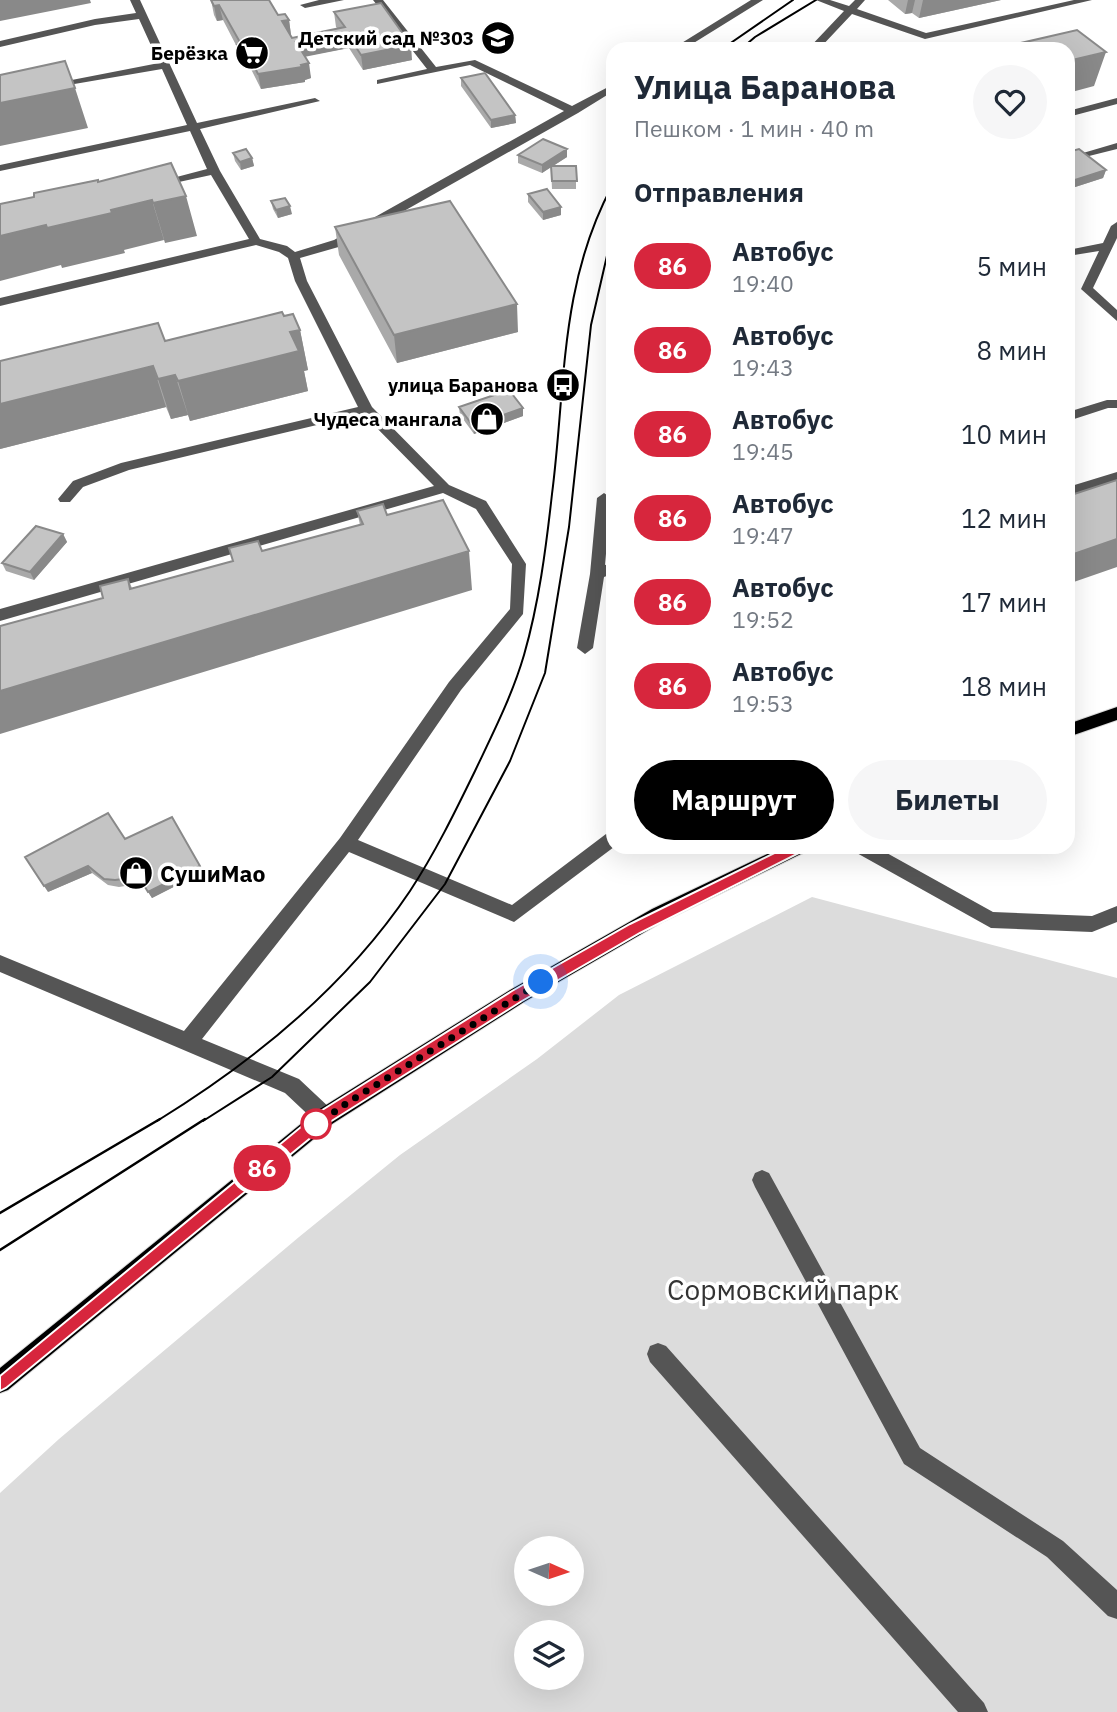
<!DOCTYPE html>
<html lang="ru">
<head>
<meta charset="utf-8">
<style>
  body { margin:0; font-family:"IBM Plex Sans",sans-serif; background:#f6f6f7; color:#1f2937; height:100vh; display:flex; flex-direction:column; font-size:26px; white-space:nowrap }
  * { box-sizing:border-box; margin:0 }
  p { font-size:23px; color:#747a83 }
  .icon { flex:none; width:38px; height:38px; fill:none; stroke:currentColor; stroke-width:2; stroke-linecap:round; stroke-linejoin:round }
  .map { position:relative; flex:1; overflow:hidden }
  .drawer { position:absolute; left:606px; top:42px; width:469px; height:812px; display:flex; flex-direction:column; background:#fff; border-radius:21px; box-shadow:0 7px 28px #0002 }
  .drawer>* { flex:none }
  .badge { padding:0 14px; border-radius:23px; font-size:24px; line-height:46px }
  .needle { width:46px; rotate:93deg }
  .controls { position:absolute; left:514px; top:1536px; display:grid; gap:14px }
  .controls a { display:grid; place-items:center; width:70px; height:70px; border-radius:50%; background:#fff; box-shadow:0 7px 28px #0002; font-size:35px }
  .you { position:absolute; width:35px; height:35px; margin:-18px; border:5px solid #fff; border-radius:50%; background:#1a73e8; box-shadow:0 0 0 10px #1a73e833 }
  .map>.badge { position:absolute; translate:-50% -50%; box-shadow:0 0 0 4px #fff }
  h2 { padding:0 28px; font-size:26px; line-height:63px }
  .round { display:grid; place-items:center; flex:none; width:74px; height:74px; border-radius:37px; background:#f6f6f7 }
  .summary { display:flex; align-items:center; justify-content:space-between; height:119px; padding:0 28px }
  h1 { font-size:33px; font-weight:700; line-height:52px }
  .action { display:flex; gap:14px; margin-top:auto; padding:14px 28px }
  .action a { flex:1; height:80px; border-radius:42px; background:#000; color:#fff; font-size:28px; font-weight:700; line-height:80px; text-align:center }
  .action a+a { background:#f6f6f7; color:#1f2937 }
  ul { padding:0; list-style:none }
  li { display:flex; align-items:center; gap:21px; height:84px; padding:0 28px }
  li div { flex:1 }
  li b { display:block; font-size:26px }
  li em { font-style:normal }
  li .badge { min-width:77px; font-weight:700; text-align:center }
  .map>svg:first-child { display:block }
  .green { fill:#dcdcdc; fill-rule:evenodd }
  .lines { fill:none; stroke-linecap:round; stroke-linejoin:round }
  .major-casing { stroke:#dbdbdb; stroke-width:2 }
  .minor { fill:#555; fill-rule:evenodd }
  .major { fill:#000; fill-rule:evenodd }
  .tram-far1 { stroke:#000; stroke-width:2 }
  .tram { stroke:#000; stroke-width:2.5 }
  .wall { fill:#a9a9a9 }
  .shaded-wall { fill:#898989 }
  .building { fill:#c4c4c4; stroke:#898989; stroke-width:2 }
  .line { fill:#d7263d; stroke:#fff; stroke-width:2 }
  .walk { stroke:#000; stroke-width:7; stroke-dasharray:0 12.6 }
  .stop-dot { fill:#fff; stroke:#d7263d; stroke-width:3.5 }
  .labels { text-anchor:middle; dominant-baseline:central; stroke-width:7; stroke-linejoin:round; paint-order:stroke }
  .far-poi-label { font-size:19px; font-weight:bold; fill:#000; stroke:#fff; text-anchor:end }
  .poi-label { font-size:23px; font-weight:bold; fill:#000; stroke:#fff; text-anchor:start }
  .near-park-label { font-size:28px; fill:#333; stroke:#fff }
</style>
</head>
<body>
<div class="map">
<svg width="1117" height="1712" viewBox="0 0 1117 1712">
  <rect width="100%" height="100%" fill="#fff"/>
  <path class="green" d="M812 897 1117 978V1712H0V1493L59 1439 299 1237 400 1155 537 1059 619 995ZM527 1549H572V1594H527ZM527 1633H572V1678H527Z"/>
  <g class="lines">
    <g class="major-casing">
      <path id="major" d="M1117 707V720L1068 737V724Z
        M782 847H808L805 852 664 921 524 1002 332 1124 8 1390 0 1393V1368L318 1110 510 990 652 909Z"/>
    </g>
    <path class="minor" d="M130 0H140L197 123 315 98 320 101 200 129 220 171 260 239 287 246 295 252 334 240 564 111 470 65 377 84V80L427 69 373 0H383L436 67 475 60 572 106 612 85V92L578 113 342 246 300 258 307 281 372 407 449 485 486 501 526 564 523 614 461 690 358 840 512 905 606 834 612 832 614 847 514 922 349 852 202 1039 299 1079 332 1110 335 1117 332 1124 325 1127 318 1124 285 1093 0 972V955L184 1031 340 838 449 682 510 609 512 564 476 509 443 493 0 621V609L434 486 363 414 129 470 83 487 70 502H60L58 499 73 481 121 463 358 407 295 281 288 258 279 252 256 245 0 306V298L249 239 211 175 156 187 150 184 207 169 190 131 0 171V165L187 125 162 69 51 88 46 85 159 63 139 19 95 25 0 47V41L95 19 136 13Z
      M319 0H344L305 8 300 5Z
      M751 0H763L684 49H672Z
      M816 0H830L849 6 855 0H865L857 9 926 33 1074 0H1092L925 39 852 14 819 49H808L844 11Z
      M1117 98V104L1068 117V111Z
      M1117 143V149L1089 156 1083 153Z
      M1117 222V238L1093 288 1117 310V321L1081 289 1099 251 1068 256V250L1103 243 1111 226Z
      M1107 400H1117V408H1108L1068 421V412Z
      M1117 472V482L1068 497V487Z
      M604 493 611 498 605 565 612 563V574L604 577 593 648 585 654 577 648 590 574 597 498Z
      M852 847H876L993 912 1092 916 1117 906V922L1092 932 991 928 855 852Z
      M762 1170 769 1173 920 1448 1063 1541 1117 1590V1619L1108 1616 1047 1557 904 1464 755 1187 752 1180 755 1173Z
      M658 1343 666 1346 984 1703 988 1712H958L650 1362 647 1354 650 1346Z"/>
    <use href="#major" class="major"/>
    <path class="tram-far1" d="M722 49 793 0
      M741 49 755 37 816 0
      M157 1121C253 1062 347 985 410 891 435 853 455 812 475 771 493 733 512 696 524 655 539 603 546 548 552 494 566 386 559 285 612 186
      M203 1121 272 1077 370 982 445 884 510 761 545 673 569 527 591 325 612 234"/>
    <path class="tram" d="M0 1213 160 1119
      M0 1250 205 1119"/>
  </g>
  <path class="wall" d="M211 0 278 15 289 20 291 35H290L292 38 338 29 336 27 334 12 412 60 363 70 349 48 305 56 311 78 305 80V82L261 89 250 67 244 68 240 60 237 47 223 20 217 21 214 15Z
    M888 0H1001L919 18 912 13 905 14Z
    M461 78 515 115 516 123 491 128 461 86Z
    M1068 152 1106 170 1103 178 1072 188 1068 184Z
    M233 153 252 158 254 166 241 170 235 161Z
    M518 155 567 157 553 166H576V189H552L551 167 542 173 518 163Z
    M528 194 561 215 543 220 528 202Z
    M271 201 292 214 278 218 273 209Z
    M335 227 518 332 397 363 339 255Z
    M284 316 300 330 308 370 304 371 308 391 190 421 188 415 171 419 166 407 0 449V361L165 341Z
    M459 407 523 408V416L474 434 460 415Z
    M357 511 387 515 472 590 103 598 128 579 132 588 233 561 262 551 360 525Z
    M63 534 67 542 34 580 6 571 2 563Z
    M612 563V603L609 597 611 564Z
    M612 642V684L608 675 609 643Z
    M125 839 200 866 203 872 152 898 143 883 119 887 108 885 92 873 48 892Z"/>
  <path class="shaded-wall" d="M0 0H90L91 3 0 21Z
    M908 0H915L912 13 905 14Z
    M923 0H1001L919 18Z
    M219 5 223 20 217 21 214 6Z
    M289 20 291 35 285 36 282 21Z
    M347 33 349 48 299 58 296 42Z
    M411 45 412 60 363 70 361 55Z
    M247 52 250 67 244 68 241 53Z
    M1106 52 1094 86 1068 93V61Z
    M309 63 311 78 305 80V82L261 89 258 74Z
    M75 88 88 128 0 146V103Z
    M515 115 516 123 491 128V120Z
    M567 149V157L542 173V165Z
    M252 158 254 166 241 170 240 162Z
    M1106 170 1103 178 1072 188 1075 180Z
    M186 196 197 236 165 243 153 203Z
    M152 200 164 240 124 250 125 253 62 268 61 265 0 281V236Z
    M290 206 292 214 278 218 276 210Z
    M561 207V215L543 220V212Z
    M517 304 518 332 397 363 394 335Z
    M300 330 308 370 304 371 308 391 190 421 178 381 290 332Z
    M153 366 166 407 0 449V404Z
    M175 375 188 415 171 419 158 379Z
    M523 408V416L474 434 473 426Z
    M63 534 67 542 34 580 30 572Z
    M1117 539V567L1068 584V556Z
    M469 551 472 590 0 734V691Z
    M88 866 92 873 48 892 44 886Z
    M200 866 203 872 152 898 148 892Z"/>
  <path class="building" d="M211 0H269L278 15 285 14 289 20 282 21 292 38 345 27 334 12 381 3 411 45 361 55 347 33 296 42 309 63 301 65 302 67 258 74 247 52 241 53 237 45 241 44 219 5 214 6Z
    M1077 30 1106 52 1068 61V49H995Z
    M65 61 75 88 0 103V75Z
    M485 73 515 115 491 120 461 78Z
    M543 139 567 149 542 165 518 155Z
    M246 149 252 158 240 162 233 153Z
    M1079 149 1106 170 1075 180 1068 174V152Z
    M171 163 186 196 153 203 152 200 111 210 112 213 47 228 46 225 0 236V204L34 197V193L98 180V182Z
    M551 166H576L577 181H552Z
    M547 189 561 207 543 212 528 194Z
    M285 198 290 206 276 210 271 201Z
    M450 201 517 304 394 335 335 227Z
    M282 312 284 316 293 314 300 330 290 332 299 351 178 381 175 375 158 379 153 366 0 404V361L158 323 165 341Z
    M509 390 523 408 473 426 459 407Z
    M1117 480V539L1068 556V496Z
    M443 500 469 551 0 691V626L103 598 100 586 128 579 130 589 233 561 229 548 258 541 262 551 363 524 357 511 383 504 387 515Z
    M36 526 63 534 30 572 2 563Z
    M108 813 125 839 172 817 200 866 148 892 139 877 115 880 104 879 88 866 44 886 25 857Z"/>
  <path class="line" d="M799 841 805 847 803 851 640 933 522 1001 330 1122 6 1388 0 1391V1376L319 1112 512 991 630 924Z"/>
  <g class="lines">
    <path class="walk" d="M316 1124 310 1129 347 1103 541 982"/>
  </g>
  <defs>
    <g id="school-disc" transform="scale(1.75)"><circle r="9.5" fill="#000" stroke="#fff"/><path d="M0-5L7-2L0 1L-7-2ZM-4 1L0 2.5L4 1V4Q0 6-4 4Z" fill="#fff"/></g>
    <g id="supermarket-disc" transform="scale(1.75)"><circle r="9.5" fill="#000" stroke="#fff"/><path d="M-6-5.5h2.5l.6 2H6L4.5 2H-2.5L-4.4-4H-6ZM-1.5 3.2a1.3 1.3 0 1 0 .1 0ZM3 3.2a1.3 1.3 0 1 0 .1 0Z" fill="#fff"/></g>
    <g id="bus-disc" transform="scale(1.75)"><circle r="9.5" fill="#000" stroke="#fff"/><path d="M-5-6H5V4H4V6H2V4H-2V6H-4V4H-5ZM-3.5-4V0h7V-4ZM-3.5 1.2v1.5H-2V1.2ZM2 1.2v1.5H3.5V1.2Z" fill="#fff"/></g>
    <g id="shop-disc" transform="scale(1.75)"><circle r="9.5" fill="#000" stroke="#fff"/><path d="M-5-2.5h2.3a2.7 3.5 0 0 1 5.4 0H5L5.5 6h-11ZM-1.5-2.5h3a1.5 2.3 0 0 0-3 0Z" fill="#fff"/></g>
  </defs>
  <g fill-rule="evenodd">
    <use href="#school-disc" x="498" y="38"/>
    <use href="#supermarket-disc" x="252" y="53"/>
    <use href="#bus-disc" x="563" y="385"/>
    <use href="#shop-disc" x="487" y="419"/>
    <use href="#shop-disc" x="136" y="873"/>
  </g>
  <circle class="stop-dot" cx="316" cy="1124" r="14"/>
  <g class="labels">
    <g class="far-poi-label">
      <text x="474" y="38">Детский сад №303</text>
      <text x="228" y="53">Берёзка</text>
      <text x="538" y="385">улица Баранова</text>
      <text x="462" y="419">Чудеса мангала</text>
    </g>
    <g class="poi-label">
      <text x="160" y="873">СушиМао</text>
    </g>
    <g class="near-park-label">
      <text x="783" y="1289">Сормовский парк</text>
    </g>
  </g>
</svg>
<div class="controls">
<a><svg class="needle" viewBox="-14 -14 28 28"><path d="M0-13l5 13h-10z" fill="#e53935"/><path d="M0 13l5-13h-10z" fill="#747a83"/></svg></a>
<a><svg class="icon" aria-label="layers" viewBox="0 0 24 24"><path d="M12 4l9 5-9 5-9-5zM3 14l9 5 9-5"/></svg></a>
</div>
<div class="you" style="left:541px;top:982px"></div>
<b class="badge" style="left:262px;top:1168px;background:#d7263d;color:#fff">86</b>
<section class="drawer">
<div class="summary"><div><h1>Улица Баранова</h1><p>Пешком · 1 мин · 40 m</p></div><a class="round"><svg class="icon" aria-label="heart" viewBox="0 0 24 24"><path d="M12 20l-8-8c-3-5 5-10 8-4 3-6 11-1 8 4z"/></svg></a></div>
<h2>Отправления</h2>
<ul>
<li><span class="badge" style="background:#d7263d;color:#fff">86</span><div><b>Автобус</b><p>19:40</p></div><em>5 мин</em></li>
<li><span class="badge" style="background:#d7263d;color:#fff">86</span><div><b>Автобус</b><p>19:43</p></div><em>8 мин</em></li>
<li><span class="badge" style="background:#d7263d;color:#fff">86</span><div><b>Автобус</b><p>19:45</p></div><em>10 мин</em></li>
<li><span class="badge" style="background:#d7263d;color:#fff">86</span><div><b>Автобус</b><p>19:47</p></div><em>12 мин</em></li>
<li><span class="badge" style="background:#d7263d;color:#fff">86</span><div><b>Автобус</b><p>19:52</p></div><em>17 мин</em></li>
<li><span class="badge" style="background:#d7263d;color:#fff">86</span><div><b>Автобус</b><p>19:53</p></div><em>18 мин</em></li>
</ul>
<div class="action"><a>Маршрут</a><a>Билеты</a></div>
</section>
</div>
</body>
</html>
